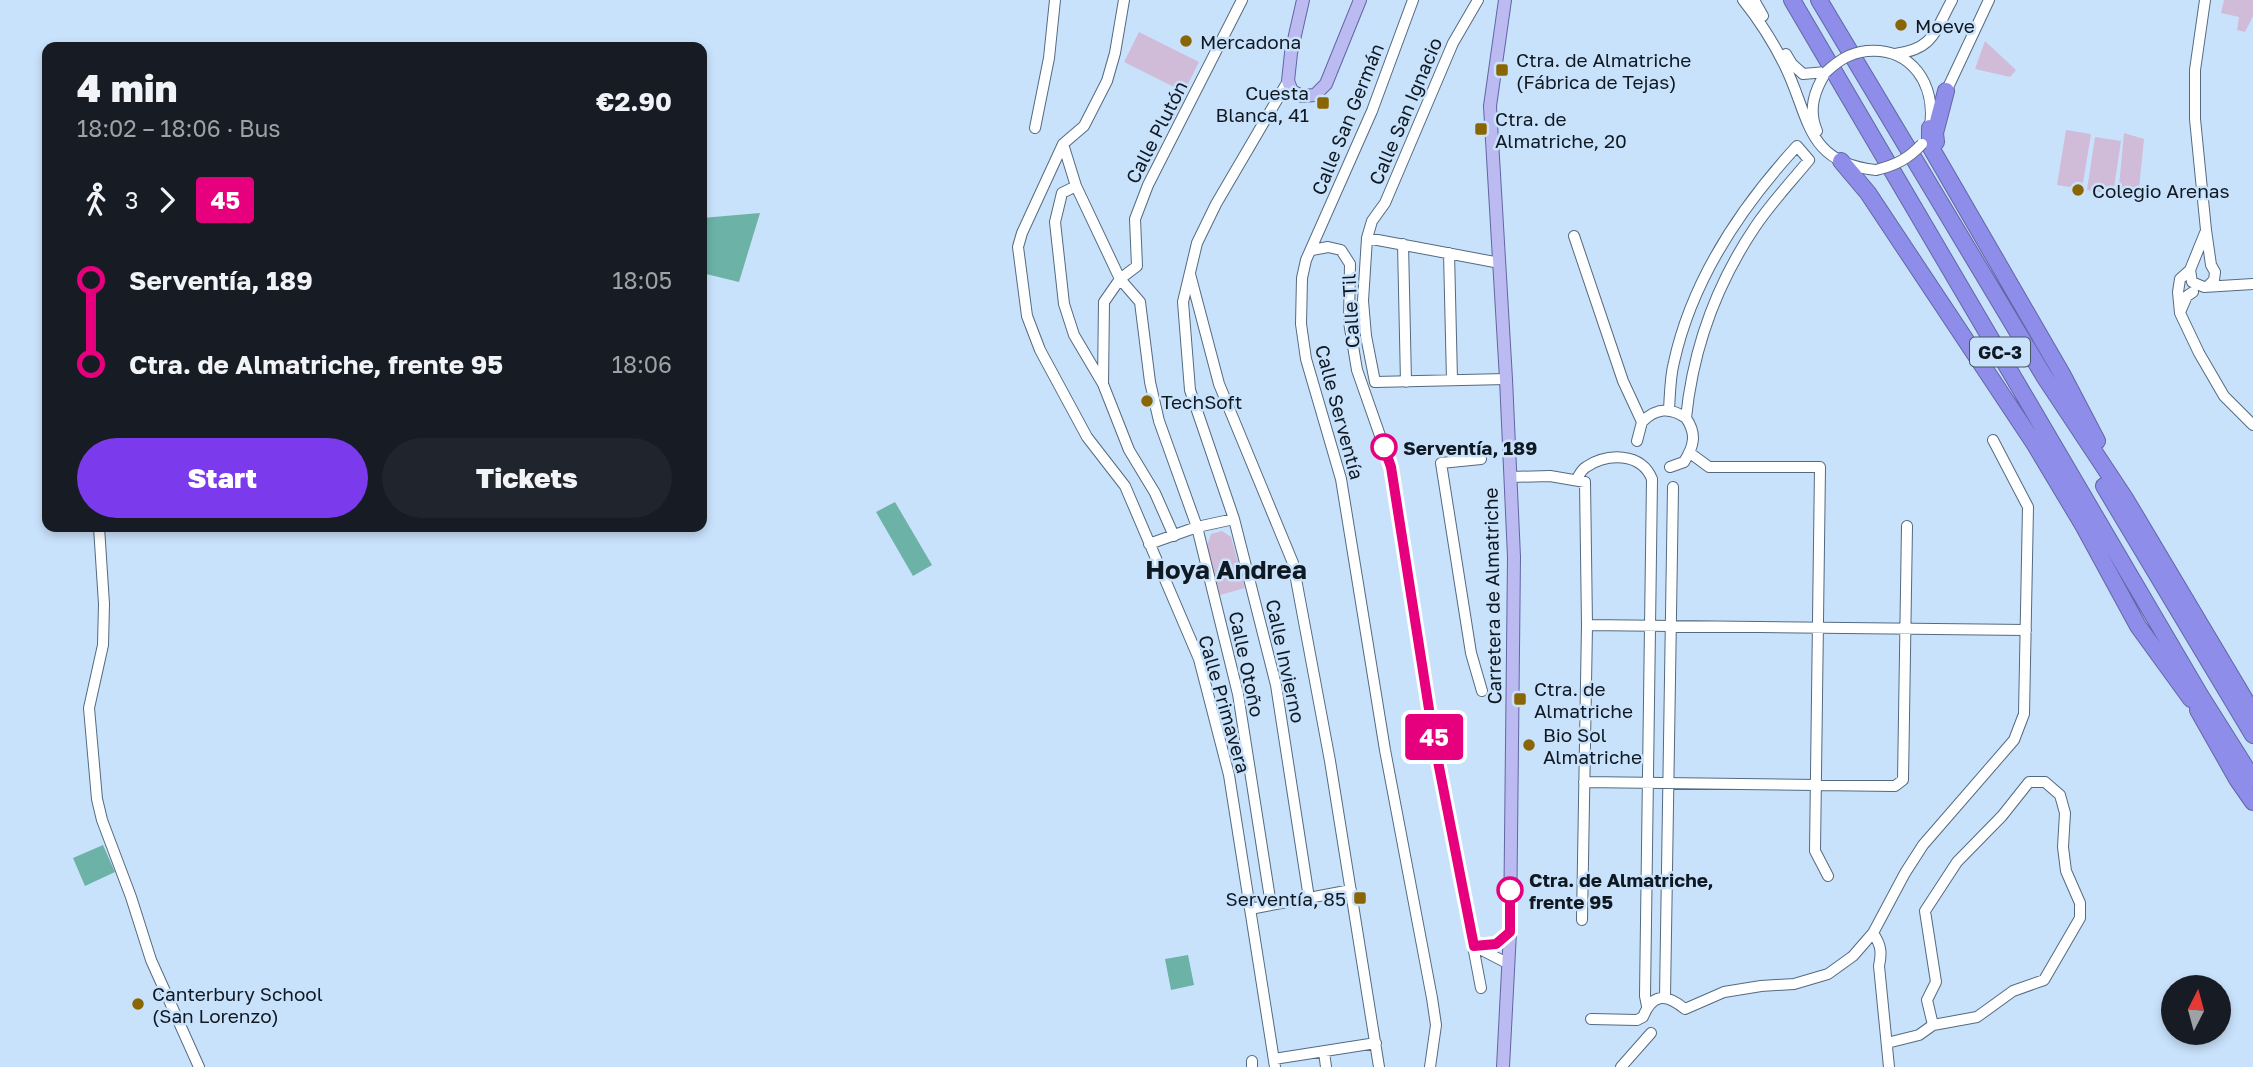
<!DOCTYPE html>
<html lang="en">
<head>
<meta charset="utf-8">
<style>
  body { margin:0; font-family:"Golos Text",sans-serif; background:#20242c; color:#f1f3f6; height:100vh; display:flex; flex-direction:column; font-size:26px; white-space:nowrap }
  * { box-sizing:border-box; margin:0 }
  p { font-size:23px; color:#9ea1a6 }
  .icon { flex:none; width:38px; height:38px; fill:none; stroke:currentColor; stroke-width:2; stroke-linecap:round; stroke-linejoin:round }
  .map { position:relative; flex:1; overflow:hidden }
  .sheet { position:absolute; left:42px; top:42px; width:665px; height:490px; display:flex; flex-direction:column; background:#171b24; border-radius:14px; box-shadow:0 4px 10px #0003 }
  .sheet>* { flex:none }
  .badge { padding:0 14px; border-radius:5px; font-size:24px; line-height:46px }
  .needle { width:46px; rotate:6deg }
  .controls { position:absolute; left:2161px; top:975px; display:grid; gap:14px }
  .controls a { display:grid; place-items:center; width:70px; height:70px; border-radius:50%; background:#171b24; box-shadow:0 4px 10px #0003; font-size:35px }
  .map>.badge { position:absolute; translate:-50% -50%; box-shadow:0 0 0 4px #fff }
  .legs { display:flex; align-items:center; gap:10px; height:77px; padding:0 35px; font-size:23px }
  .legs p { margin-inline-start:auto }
  .summary { display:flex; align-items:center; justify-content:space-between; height:119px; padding:0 35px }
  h1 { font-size:38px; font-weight:800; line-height:52px }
  .button { display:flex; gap:14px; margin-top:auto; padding:14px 35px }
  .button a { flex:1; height:80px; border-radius:42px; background:#7c3aed; color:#fff; font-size:28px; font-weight:800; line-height:80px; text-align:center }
  .button a+a { background:#20242c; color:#f1f3f6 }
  ul { padding:0 35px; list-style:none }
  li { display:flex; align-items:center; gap:24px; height:84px; font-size:26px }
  li i { display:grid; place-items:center; width:10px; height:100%; margin:0 9px; background:currentColor }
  li i::after { content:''; width:18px; height:18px; margin:-9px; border:5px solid; border-radius:50%; background:#171b24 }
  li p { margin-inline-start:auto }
  li:first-child i { background:linear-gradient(#0000 50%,currentColor 0) }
  li:last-child i { background:linear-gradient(currentColor 50%,#0000 0) }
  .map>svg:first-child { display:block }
  .green { fill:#d0bbd9 }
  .water { fill:#6cb2a7 }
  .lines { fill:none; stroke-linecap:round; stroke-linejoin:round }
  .minor-casing { stroke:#546a80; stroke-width:12 }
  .major-casing { stroke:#6265a4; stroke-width:14 }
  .highway-casing { stroke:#6265a4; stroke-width:18 }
  .minor { stroke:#fff; stroke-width:10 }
  .major { stroke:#bbbbf2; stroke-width:12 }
  .highway { stroke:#8e8eea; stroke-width:16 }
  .minor-bridge-casing { stroke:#546a80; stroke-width:12; stroke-linecap:butt }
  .minor-bridge { stroke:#fff; stroke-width:10 }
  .line-1-casing { stroke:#fff; stroke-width:16 }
  .line-1 { stroke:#e6007e; stroke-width:10 }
  .poi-dot { fill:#8a6503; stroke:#c9e2fb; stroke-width:2.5 }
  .stop-1-dot { fill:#fff; stroke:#e6007e; stroke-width:3.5 }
  .labels { text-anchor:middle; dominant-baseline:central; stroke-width:5; stroke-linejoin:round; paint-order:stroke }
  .shield { fill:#c9e2fb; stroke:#485563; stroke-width:2 }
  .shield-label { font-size:18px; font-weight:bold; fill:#101922 }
  .poi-label { font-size:19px; fill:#101922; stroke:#c9e2fb; text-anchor:start }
  .street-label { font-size:19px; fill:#101922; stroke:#c9e2fb }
  .stop-label { font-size:19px; font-weight:bold; fill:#101922; stroke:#c9e2fb; text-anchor:start }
  .district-label { font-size:26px; font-weight:bold; fill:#101922; stroke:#c9e2fb }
</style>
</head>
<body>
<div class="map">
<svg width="2253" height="1067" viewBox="0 0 2253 1067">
  <rect width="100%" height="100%" fill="#c9e2fb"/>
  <path class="green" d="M2224 0H2253V16L2245 32 2237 30 2239 17 2221 13Z
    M1139 32 1199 62 1184 92 1124 62Z
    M1985 41 2016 70 2010 77 1975 69Z
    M2066 130 2091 134 2082 189 2057 185Z
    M2124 133 2144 139 2138 198 2118 197Z
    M2095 137 2121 141 2113 194 2087 190Z
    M1222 531 1231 537 1245 588 1220 595 1207 545 1211 534Z"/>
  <path class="water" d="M760 213 739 282 702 273V218Z
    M895 502 932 565 913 576 876 512Z
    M103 845 115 872 85 886 73 858Z
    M1188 955 1194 985 1171 990 1165 959Z"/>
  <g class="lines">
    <g class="minor-casing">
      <path id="minor" d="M1124 0 1115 53 1107 81 1084 126 1063 144 1022 233 1018 247 1027 316 1040 350 1087 437 1125 486 1199 659 1229 775 1275 1067
        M1413 0 1372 111 1306 260 1302 278 1301 324 1306 359 1341 479 1385 750 1432 998 1436 1025 1430 1067
        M1478 0 1453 43 1385 203 1372 221 1367 238 1363 301 1366 336 1375 382 1506 379
        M1743 0C1759 20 1773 42 1784 64 1810 115 1804 163 1876 170
        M1754 0 1763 16
        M2205 0 2195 70V119L2206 230 2211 265 2215 272 2214 280 2208 286
        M1867 51C1912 47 1936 85 1930 126
        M1786 54 1792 64 1803 74 1826 72
        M1895 54C1934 49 1935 31 1952 0
        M1288 81 1216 204 1197 243 1183 302 1190 390 1234 519 1276 685 1309 898
        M1944 96 1989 0
        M1035 128 1049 58 1055 0
        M1817 131C1808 110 1814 91 1826 72
        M1063 144 1076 186 1120 279 1140 302 1150 382 1159 421 1197 527 1238 694 1271 905
        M1076 186 1062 193 1055 222 1064 304 1074 335 1103 384 1129 450 1155 493 1174 536
        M2205 233 2190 270 2192 282 2204 287 2253 284
        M1574 236 1623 381 1642 422
        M1367 238 1500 263
        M1403 244 1406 382
        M1312 250 1328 247 1341 250 1350 264 1349 322 1357 370 1391 467 1434 741 1481 988
        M1449 253 1452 380
        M2190 270 2180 279 2178 292 2180 313 2199 353 2224 396 2253 425
        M1190 274 1219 384 1293 563 1330 761 1379 1067
        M2181 310 2187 296 2193 292
        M1103 384 1104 302 1120 279 1137 266 1135 219 1148 185 1242 0
        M1669 410C1670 394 1670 377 1674 362 1692 280 1741 207 1797 146L1809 160C1791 182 1771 203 1755 227 1716 285 1693 349 1686 418
        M1637 441 1642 422C1656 408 1670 407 1686 418 1697 434 1694 446 1684 462L1670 467
        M1690 453 1709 467H1820L1815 851 1828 876
        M1481 459 1441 463 1471 653 1482 691
        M1510 477 1550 476 1585 482 1587 625 1582 920
        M1576 480C1579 476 1581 470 1586 467 1607 453 1641 452 1652 479L1645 996 1647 1006
        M99 527 104 604 103 645 89 708 97 799 102 820 131 897 151 960 199 1067
        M1149 544 1197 527 1234 519
        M1587 625 2026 630
        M1584 782 1895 786 1903 780 1907 526
        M1250 909 1351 890
        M1873 933C1881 945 1882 952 1879 966L1889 1067
        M1474 946 1496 945 1510 932
        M1476 947 1509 964
        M1665 997 1673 487
        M1591 1019 1637 1020 1643 1017C1653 992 1667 994 1685 1009L1724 992 1761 986 1794 984 1828 974 1853 956 1873 933 1905 873 1923 845 2014 740 2024 714 2028 507 1993 440
        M1887 1043 1919 1035 1933 1025 1977 1017 2013 991 2044 980 2080 918V903L2066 871 2063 847 2065 813 2060 795 2045 782H2029L2002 816 1957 862 1925 911 1936 982 1927 1000 1933 1025
        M1324 1052 1326 1067
        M1274 1059 1376 1043
        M1252 1067V1061
        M1621 1067 1651 1033"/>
    </g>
    <g class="major-casing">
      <path id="major" d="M1303 0 1291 53 1288 81 1292 91 1302 96 1315 95 1326 84 1360 0
        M1503 1067 1510 932 1514 557 1506 379 1490 106 1505 0"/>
    </g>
    <g class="highway-casing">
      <path id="highway" d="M1792 0 2200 695 2253 779
        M1819 0 2044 376 2126 500 2253 713
        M1930 128V146L2062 374 2097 441
        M1936 142 1935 133 1946 91
        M1841 161 1868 193 2034 443 2083 525 2138 626 2191 699
        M2104 486 2253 735
        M2198 710 2237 779 2253 802"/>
    </g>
    <use href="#minor" class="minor"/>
    <use href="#major" class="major"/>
    <use href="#highway" class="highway"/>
    <g class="minor-bridge-casing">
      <path id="minor-bridge" d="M1826 72C1838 61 1849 53 1867 51
        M1876 170C1896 165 1908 159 1922 144"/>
    </g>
    <use href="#minor-bridge" class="minor-bridge"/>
  </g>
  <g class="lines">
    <g class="line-1-casing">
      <path id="line-1" d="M1384 447 1391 467 1434 741 1474 946 1496 944 1510 932V890"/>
    </g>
    <use href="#line-1" class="line-1"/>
  </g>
  <g class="poi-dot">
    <circle cx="1901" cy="25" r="7"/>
    <circle cx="1186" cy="41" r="7"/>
    <rect x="1495" y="63" width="14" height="14" rx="3.5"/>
    <rect x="1316" y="96" width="14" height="14" rx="3.5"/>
    <rect x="1474" y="122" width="14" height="14" rx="3.5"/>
    <circle cx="2078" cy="190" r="7"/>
    <circle cx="1147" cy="401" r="7"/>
    <rect x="1513" y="692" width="14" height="14" rx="3.5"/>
    <circle cx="1529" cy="745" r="7"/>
    <rect x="1353" y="891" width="14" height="14" rx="3.5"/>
    <circle cx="138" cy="1004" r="7"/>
  </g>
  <g class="stop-1-dot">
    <circle cx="1384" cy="447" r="12"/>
    <circle cx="1510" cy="890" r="12"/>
  </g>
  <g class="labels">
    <rect class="shield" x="1970" y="337.5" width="60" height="29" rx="5"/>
    <g class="shield-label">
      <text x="2000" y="352">GC-3</text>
    </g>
    <g class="poi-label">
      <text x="1915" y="25">Moeve</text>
      <text x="1200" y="41">Mercadona</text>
      <text x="1516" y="59">Ctra. de Almatriche<tspan x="1516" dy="22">(Fábrica de Tejas)</tspan></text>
      <text x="1309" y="92" text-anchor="end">Cuesta<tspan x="1309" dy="22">Blanca, 41</tspan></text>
      <text x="1495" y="118">Ctra. de<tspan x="1495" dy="22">Almatriche, 20</tspan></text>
      <text x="2092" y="190">Colegio Arenas</text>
      <text x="1161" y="401">TechSoft</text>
      <text x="1534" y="688">Ctra. de<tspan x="1534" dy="22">Almatriche</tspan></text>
      <text x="1543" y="734">Bio Sol<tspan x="1543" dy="22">Almatriche</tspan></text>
      <text x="1346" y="898" text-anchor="end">Serventía, 85</text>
      <text x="152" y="993">Canterbury School<tspan x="152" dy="22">(San Lorenzo)</tspan></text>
    </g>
    <g class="street-label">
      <text transform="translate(1405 111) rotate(-67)">Calle San Ignacio</text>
      <text transform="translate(1347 119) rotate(-68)">Calle San Germán</text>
      <text transform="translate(1156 132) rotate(-63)">Calle Plutón</text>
      <text transform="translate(1350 311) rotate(-93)">Calle Til</text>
      <text transform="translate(1340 412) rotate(75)">Calle Serventía</text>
      <text transform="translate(1492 596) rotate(-91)">Carretera de Almatriche</text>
      <text transform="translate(1286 661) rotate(78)">Calle Invierno</text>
      <text transform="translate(1247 664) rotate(78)">Calle Otoño</text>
      <text transform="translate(1225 704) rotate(74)">Calle Primavera</text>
    </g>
    <g class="stop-label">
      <text x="1403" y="447">Serventía, 189</text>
      <text x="1529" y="879">Ctra. de Almatriche,<tspan x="1529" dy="22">frente 95</tspan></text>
    </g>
    <g class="district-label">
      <text x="1226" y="569">Hoya Andrea</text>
    </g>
  </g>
</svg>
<div class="controls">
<a><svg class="needle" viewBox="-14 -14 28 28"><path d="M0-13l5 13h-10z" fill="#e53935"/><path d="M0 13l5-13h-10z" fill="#9ea1a6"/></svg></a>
</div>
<b class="badge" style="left:1434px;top:737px;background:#e6007e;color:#fff">45</b>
<section class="sheet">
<div class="summary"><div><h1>4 min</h1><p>18:02 – 18:06 · Bus</p></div><b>€2.90</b></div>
<div class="legs"><svg class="icon" aria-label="walk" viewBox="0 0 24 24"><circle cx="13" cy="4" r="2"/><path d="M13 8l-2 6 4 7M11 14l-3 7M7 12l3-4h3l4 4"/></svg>3<svg class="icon" aria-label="forward" viewBox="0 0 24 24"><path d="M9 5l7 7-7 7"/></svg><b class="badge" style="background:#e6007e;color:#fff">45</b></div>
<ul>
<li><i style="color:#e6007e"></i><b>Serventía, 189</b><p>18:05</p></li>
<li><i style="color:#e6007e"></i><b>Ctra. de Almatriche, frente 95</b><p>18:06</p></li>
</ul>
<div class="button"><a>Start</a><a>Tickets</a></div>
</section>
</div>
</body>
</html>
